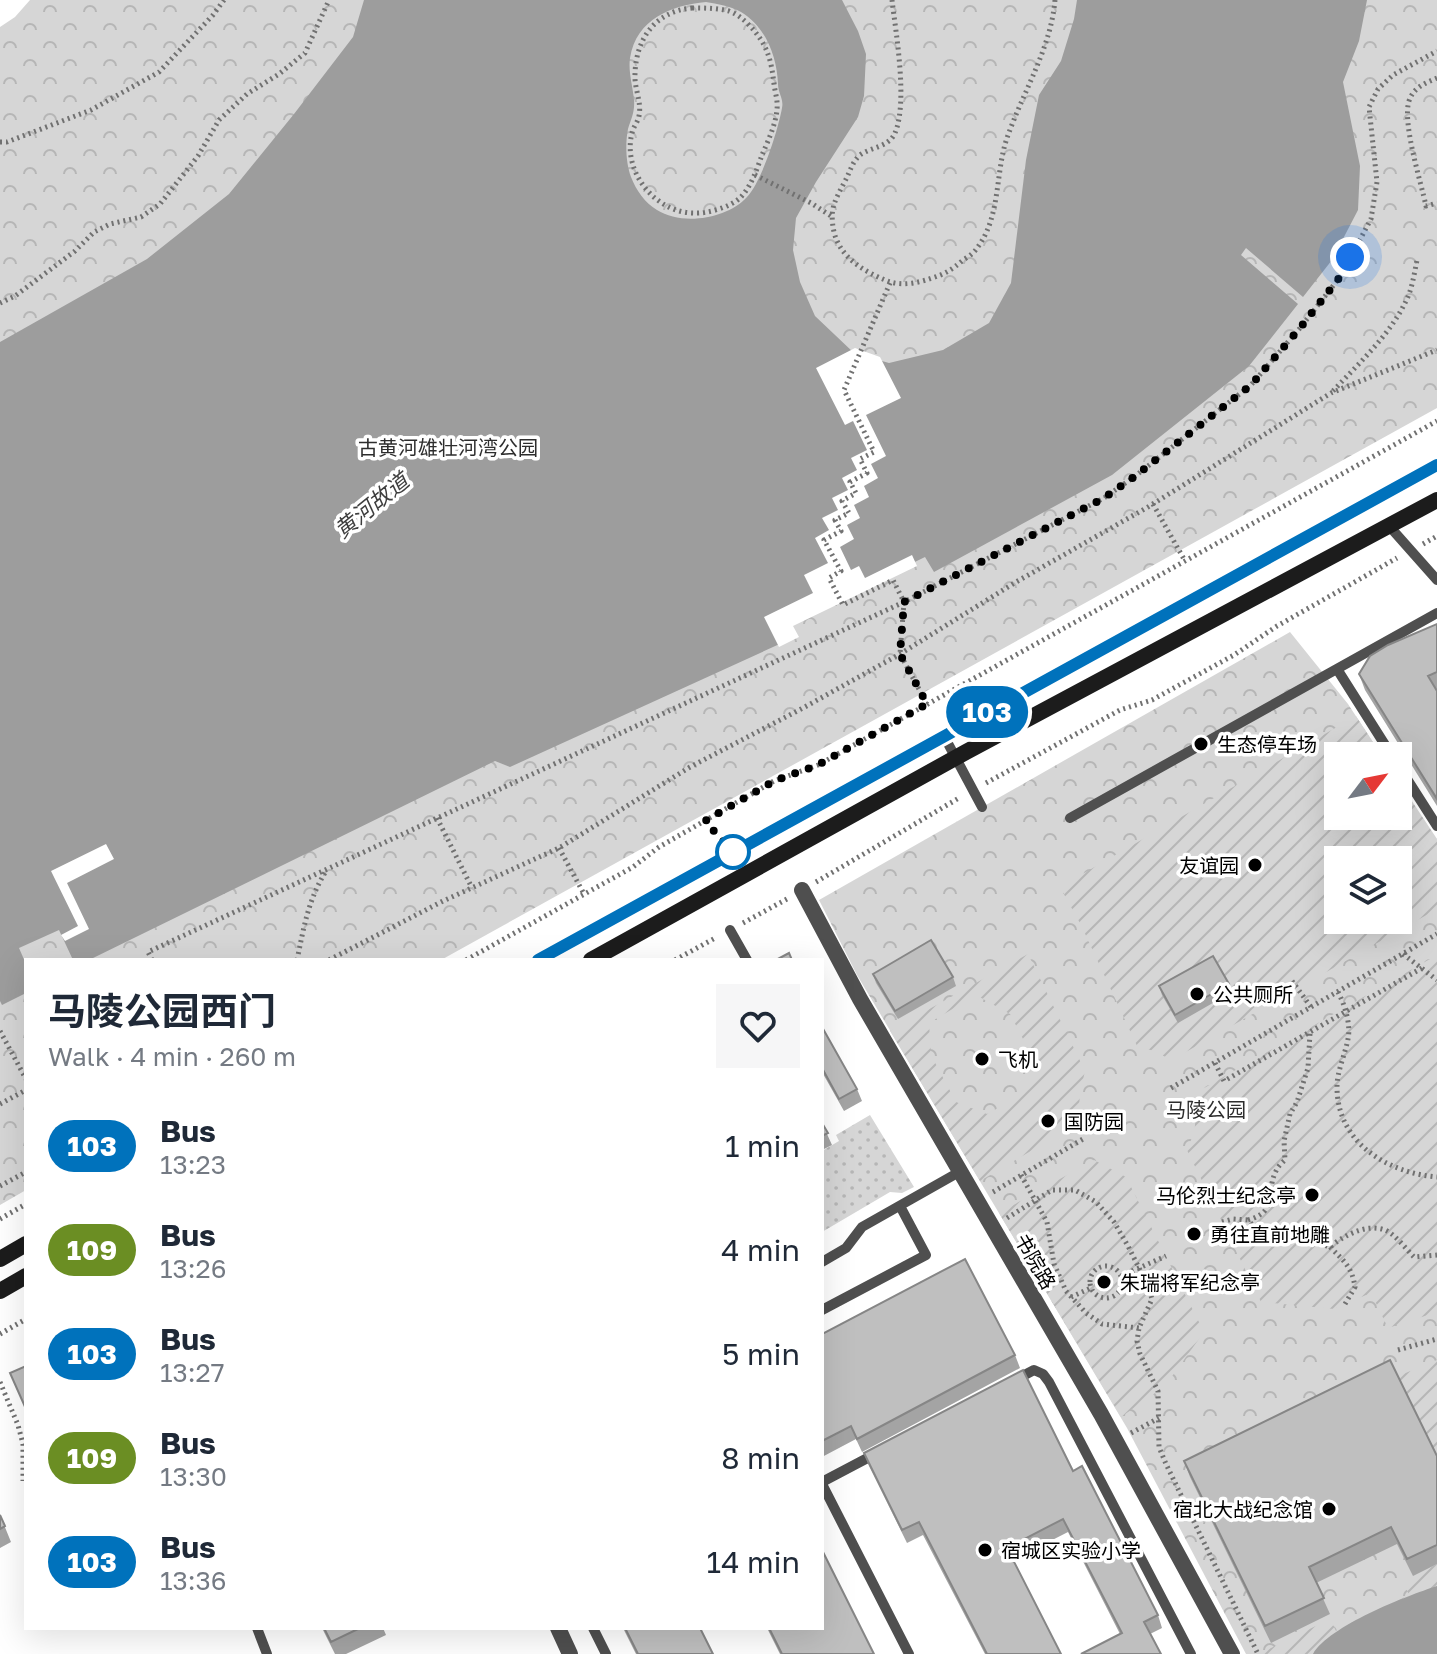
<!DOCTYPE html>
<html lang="en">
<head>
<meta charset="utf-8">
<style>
  body { margin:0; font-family:"Golos Text","Noto Sans SC",sans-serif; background:#f6f6f7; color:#1f2937; height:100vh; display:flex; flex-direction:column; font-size:30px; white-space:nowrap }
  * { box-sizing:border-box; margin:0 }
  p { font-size:26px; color:#747a83 }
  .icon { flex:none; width:44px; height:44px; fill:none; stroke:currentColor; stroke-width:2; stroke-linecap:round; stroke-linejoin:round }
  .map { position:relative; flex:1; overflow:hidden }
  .drawer { position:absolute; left:24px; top:958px; width:800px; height:672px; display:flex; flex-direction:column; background:#fff; border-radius:0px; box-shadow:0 8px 32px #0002 }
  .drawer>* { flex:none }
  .badge { padding:0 16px; border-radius:26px; font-size:28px; line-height:52px }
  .needle { width:52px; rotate:58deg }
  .tools { position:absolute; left:1324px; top:742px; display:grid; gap:16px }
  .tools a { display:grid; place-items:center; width:88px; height:88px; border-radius:0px; background:#fff; box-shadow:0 8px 32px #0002; font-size:40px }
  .you { position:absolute; width:40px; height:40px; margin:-20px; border:6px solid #fff; border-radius:50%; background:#1a73e8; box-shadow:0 0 0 12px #1a73e833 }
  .map>.badge { position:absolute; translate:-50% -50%; box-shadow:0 0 0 4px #fff }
  .round { display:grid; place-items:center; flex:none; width:84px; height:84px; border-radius:0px; background:#f6f6f7 }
  .headline { display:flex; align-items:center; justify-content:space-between; height:136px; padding:0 24px }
  h1 { font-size:38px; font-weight:700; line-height:60px }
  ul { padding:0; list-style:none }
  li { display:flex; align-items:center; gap:24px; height:104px; padding:0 24px }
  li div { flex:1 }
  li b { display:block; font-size:30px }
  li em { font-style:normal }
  li .badge { min-width:88px; font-weight:700; text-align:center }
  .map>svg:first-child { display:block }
  .grass { fill:url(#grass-dots) }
  .park { fill:url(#park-crowns); fill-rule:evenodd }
  .garden { fill:url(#garden-furrows); fill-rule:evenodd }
  .water { fill:#9d9d9d; fill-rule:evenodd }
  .pier { fill:#fff }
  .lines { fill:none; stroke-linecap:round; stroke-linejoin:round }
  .path { stroke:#717171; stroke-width:5; stroke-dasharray:2 4; stroke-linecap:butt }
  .lane { stroke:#4f4f4f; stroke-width:10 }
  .street { stroke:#4f4f4f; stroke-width:16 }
  .secondary { stroke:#1c1c1c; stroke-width:16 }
  .wall { fill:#a4a4a4 }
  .building { fill:#bfbfbf; stroke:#868686; stroke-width:2 }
  .line-casing { stroke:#fff; stroke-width:18 }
  .line { stroke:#0072bc; stroke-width:12 }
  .walk { stroke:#000; stroke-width:8; stroke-dasharray:0 14.4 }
  .poi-dot { fill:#000; stroke:#fff; stroke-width:3 }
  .stop-dot { fill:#fff; stroke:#0072bc; stroke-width:4 }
  .labels { text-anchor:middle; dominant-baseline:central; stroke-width:7; stroke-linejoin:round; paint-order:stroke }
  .park-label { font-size:20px; fill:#2d2d2d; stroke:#fff }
  .poi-label { font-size:20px; fill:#000; stroke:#fff; text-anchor:start }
  .street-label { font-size:20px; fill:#000; stroke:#fff }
  .water-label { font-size:22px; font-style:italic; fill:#3e3e3e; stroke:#fff }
</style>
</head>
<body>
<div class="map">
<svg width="1437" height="1654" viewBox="0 0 1437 1654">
  <defs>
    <pattern id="grass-dots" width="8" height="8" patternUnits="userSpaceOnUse" patternTransform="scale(2)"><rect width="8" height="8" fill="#d6d6d6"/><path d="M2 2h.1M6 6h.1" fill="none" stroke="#b6b6b6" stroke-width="1.8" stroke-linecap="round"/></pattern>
    <pattern id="park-crowns" width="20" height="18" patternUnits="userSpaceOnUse" patternTransform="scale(2)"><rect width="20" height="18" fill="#d6d6d6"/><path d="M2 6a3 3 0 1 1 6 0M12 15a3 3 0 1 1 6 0" fill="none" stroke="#b6b6b6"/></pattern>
    <pattern id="garden-furrows" width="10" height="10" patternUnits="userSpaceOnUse" patternTransform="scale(2)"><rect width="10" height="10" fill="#d6d6d6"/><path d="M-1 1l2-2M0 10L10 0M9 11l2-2" fill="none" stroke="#b6b6b6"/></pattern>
  </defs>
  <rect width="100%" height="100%" fill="#fff"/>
  <path class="grass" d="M870 1115 914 1187 902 1193 890 1192 822 1232V1151L839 1141 836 1135Z"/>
  <path class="park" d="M30 0H1437V408L441 960H26V1190L0 1205V27L15 17Z
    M1290 632 1348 704 1382 756H1338V816H1398L1437 839V1654H1246L1127 1428 857 975 819 900ZM1338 860H1398V920H1338Z"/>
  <path class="garden" d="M1356 716 1382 756H1338V816H1398V780L1437 839V909L1170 1061C1161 1052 1151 1049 1138 1048L1081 925 1060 887ZM1338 860H1398V920H1338Z
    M1028 954 1085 1071 1080 1093 1078 1123 980 1181 890 1031ZM976 995 1010 1014 1034 1060 1024 1094 987 1114 956 1102 931 1055 929 1023Z
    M1437 955V1312L1388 1328 1375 1301 1366 1295 1334 1309 1261 1302 1187 1150C1198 1124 1198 1123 1185 1099Z
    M1094 1160 1126 1177 1204 1332 1165 1386 1121 1417 999 1213Z
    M1437 1360V1460L1396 1377Z
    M1437 1564V1654H1259L1330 1619 1336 1631 1409 1595 1403 1581Z"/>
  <path class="water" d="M364 0H842L858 31 866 54 864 96 858 117 816 182 796 218 793 250 800 282 815 316 854 353 889 363 943 350 989 323 1011 283 1026 160 1039 95 1061 61 1074 19 1077 0H1367L1359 41 1343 82 1360 166 1358 210 1332 260 1303 297 1246 248 1241 255 1298 304 1249 366 1112 475 934 572 925 557 788 624 795 637 510 767 495 761 89 960H73L59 930 19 948 26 964V993L2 1005 0 1001V342L147 259 229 194 294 114 353 37ZM706 2C717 4 731 6 741 12 766 27 777 57 778 84 778 93 784 99 782 108 778 130 762 181 747 197 727 219 682 226 657 210 645 203 636 190 631 177 626 164 625 144 628 129 631 119 635 112 634 100 633 87 628 72 630 58 636 19 672 5 706 2Z
    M1437 1586V1654H1313C1329 1626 1406 1596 1437 1586Z"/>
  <path class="pier" d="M855 348 880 357 901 398 866 415 886 456 871 464 878 478 864 486 869 497 854 505 860 518 847 525 854 539 840 547 851 570 859 566 865 578 912 555 917 566 793 626 799 637 779 647 764 617 813 593 804 575 828 563 815 538 829 530 822 518 838 510 832 498 848 490 842 478 857 470 851 458 867 450 853 421 845 425 816 368Z
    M106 844 114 859 67 883 89 929 65 941 61 935 78 926 51 871Z"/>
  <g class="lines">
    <path class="path" d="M892 0C896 34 908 102 895 133 889 147 871 147 860 155 852 162 850 172 845 181 835 201 829 208 834 232 840 257 863 271 885 280 900 287 918 283 932 278 945 274 953 269 963 260 968 257 974 253 977 248 1001 217 995 173 1007 138 1023 92 1051 48 1055 0
      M692 8C705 8 717 8 729 11 737 14 743 19 749 25 767 44 771 58 774 84 775 92 778 101 777 109 776 124 768 141 762 155 757 169 751 187 740 198 730 207 707 214 694 213 655 213 622 171 632 133 633 127 638 122 639 116 642 102 634 88 635 74 636 38 656 11 692 8Z
      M1437 78C1425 83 1413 88 1409 101 1402 123 1421 182 1426 206L1437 203
      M0 142H7L91 110 159 72 213 15 224 0
      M755 175 811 203 831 216
      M890 283 844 390 874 452 860 459 867 473 850 482 856 493 842 501 849 513 835 520 841 531 824 540 841 571 829 578 843 605 893 580 904 602 900 654 927 704
      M0 303 15 296 75 251 94 232 110 224 141 217 160 204 198 156 219 120 247 94 279 74 305 53 329 0
      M1333 391C1358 364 1388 337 1405 303 1412 290 1414 275 1417 260
      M1153 504 1185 561
      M1423 544 1437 536
      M986 783 1120 710 1152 700 1234 655 1277 626 1397 558
      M437 818 472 888
      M559 848 584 894
      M816 882 959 798
      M743 923 787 899
      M1403 954 1437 980
      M152 960 148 952 904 602 1104 498 1134 477 1251 385 1300 328 1340 277 1371 219 1377 182 1369 107 1378 89 1393 75 1437 51
      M297 960C304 927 308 900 326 871
      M329 960 443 901 559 848 690 767 803 708 900 654 1016 582 1148 507 1331 393 1437 350
      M466 960 633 867 659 847 774 781 818 765 1437 421
      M675 960 717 937
      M1292 981 1311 1007
      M1338 992C1345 1005 1351 1025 1348 1039 1345 1055 1337 1071 1337 1087 1337 1143 1388 1173 1437 1177
      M0 1031 26 1079
      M1215 1063 1224 1081 1422 968
      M1171 1088 1437 934
      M0 1104 26 1090
      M1021 1175 1047 1222 1054 1264 1066 1291 1086 1313 1102 1324 1139 1328
      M0 1186 26 1172
      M993 1192 1083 1139
      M1007 1218 1052 1190H1075L1096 1202 1114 1222 1128 1246 1148 1286 1152 1299 1139 1328 1137 1341 1140 1354 1158 1391 1159 1447 1166 1464 1258 1654
      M0 1219 26 1204
      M1248 1220C1279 1211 1265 1193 1276 1171 1278 1166 1282 1163 1285 1160L1284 1141 1290 1114 1297 1102 1308 1068 1310 1033
      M1222 1222 1233 1219 1248 1220 1265 1239 1276 1241 1302 1238 1330 1247C1343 1236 1366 1223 1385 1230 1395 1234 1406 1249 1414 1257L1437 1255
      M1330 1247C1344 1261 1352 1267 1355 1287L1345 1304
      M1090 1282a16 16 0 1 1 32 0a16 16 0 1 1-32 0Z
      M1121 1276 1166 1256
      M1071 1297 1091 1288
      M0 1334 26 1319
      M1398 1350 1437 1339
      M0 1382 18 1425 23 1444V1481
      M1131 1433 1159 1418"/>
    <path class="lane" d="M1390 527 1437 580
      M1337 669 1392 756
      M944 736 982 807
      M1398 765 1437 826
      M1070 818 1437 613
      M730 930 747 960
      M822 1262 846 1248 862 1227 961 1171
      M822 1310 926 1255 900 1206
      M1015 1380 1034 1370 1043 1374 1049 1382 1191 1654
      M822 1482 877 1453
      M822 1484 909 1654
      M257 1628 267 1654
      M593 1628 606 1654"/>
    <path class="street" d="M802 890 860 999 1101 1414 1232 1654
      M558 1628 570 1654"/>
    <path class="secondary" d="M538 960 1437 465
      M591 960 966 752 1437 500
      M0 1259 26 1244
      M0 1291 26 1276"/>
  </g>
  <path class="wall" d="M1437 624V806L1365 690 1359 674Z
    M873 974 953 977 956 986 898 1019 876 983Z
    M1229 984 1232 992 1178 1023 1162 995 1159 986Z
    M822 1027 857 1089 862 1101 844 1111 822 1072Z
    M822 1123 832 1145 822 1150Z
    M822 1334 1015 1355 1020 1368 862 1452 856 1439 822 1457 823 1460 822 1461Z
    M864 1453 1073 1471 1158 1615 1162 1628 1150 1634H1120L1068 1532 1013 1560 1061 1654H985L923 1535 907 1543 869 1466Z
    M1437 1456V1564L1413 1576 1397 1544 1316 1583 1330 1614 1271 1643 1190 1477 1184 1461Z
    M0 1515 11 1542 0 1548Z
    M322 1628H383L386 1635 346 1654H335Z
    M623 1628H700L713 1654H636Z
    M767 1628H822L874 1654H780Z"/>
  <path class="building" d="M1437 624V672L1428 676 1437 691V799L1359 674 1370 656 1388 645Z
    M931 940 953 977 895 1011 873 974Z
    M789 953 792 960H776Z
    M1213 956 1229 984 1175 1015 1159 986Z
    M822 1027 857 1089 839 1099 822 1068Z
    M822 1123 828 1133 822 1136Z
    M965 1259 1015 1355 857 1439 851 1426 822 1441V1334Z
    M1390 1360 1437 1456V1545L1407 1559 1391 1527 1309 1567 1324 1598 1265 1626 1184 1461Z
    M26 1366V1409L10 1373Z
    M1023 1370 1073 1471 1082 1466 1158 1615 1144 1622 1161 1654H1081L1122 1633 1063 1519 1007 1548 1061 1654H987L919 1522 902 1530 864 1453Z
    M0 1515 5 1526 0 1529Z
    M822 1550 874 1654H782L769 1628H822Z
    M324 1628H360L331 1642Z
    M625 1628H700L713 1654H638Z"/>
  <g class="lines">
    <g class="line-casing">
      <path id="line" d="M538 960 1437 465"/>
    </g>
    <use href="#line" class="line"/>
    <path class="walk" d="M733 852 705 821 774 781 818 765 927 704 900 654 904 602 1104 498 1134 477 1251 385 1300 328 1340 277 1350 257"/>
  </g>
  <g class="poi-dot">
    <circle cx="1201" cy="744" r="8"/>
    <circle cx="1255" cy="865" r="8"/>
    <circle cx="1197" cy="994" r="8"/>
    <circle cx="982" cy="1059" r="8"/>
    <circle cx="1048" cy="1121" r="8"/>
    <circle cx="1312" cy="1195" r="8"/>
    <circle cx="1194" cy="1234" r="8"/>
    <circle cx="1104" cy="1282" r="8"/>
    <circle cx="1329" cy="1509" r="8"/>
    <circle cx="985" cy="1550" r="8"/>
  </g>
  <circle class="stop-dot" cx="733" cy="852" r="16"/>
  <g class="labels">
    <g class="park-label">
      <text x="448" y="447">古黄河雄壮河湾公园</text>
      <text x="1206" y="1109">马陵公园</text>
    </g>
    <g class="poi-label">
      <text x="1217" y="744">生态停车场</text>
      <text x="1239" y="865" text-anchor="end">友谊园</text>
      <text x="1213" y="994">公共厕所</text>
      <text x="998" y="1059">飞机</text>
      <text x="1064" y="1121">国防园</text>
      <text x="1296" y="1195" text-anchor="end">马伦烈士纪念亭</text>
      <text x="1210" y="1234">勇往直前地雕</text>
      <text x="1120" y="1282">朱瑞将军纪念亭</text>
      <text x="1313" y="1509" text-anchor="end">宿北大战纪念馆</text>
      <text x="1001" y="1550">宿城区实验小学</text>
    </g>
    <g class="street-label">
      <text transform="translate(1036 1261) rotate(60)">书院路</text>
    </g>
    <g class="water-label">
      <text transform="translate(371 505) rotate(-39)">黄河故道</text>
    </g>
  </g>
</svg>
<div class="tools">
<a><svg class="needle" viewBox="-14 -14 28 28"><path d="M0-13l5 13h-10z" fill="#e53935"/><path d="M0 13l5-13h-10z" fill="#747a83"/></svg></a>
<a><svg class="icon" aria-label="layers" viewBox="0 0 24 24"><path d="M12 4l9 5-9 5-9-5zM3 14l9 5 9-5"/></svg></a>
</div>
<div class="you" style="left:1350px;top:257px"></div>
<b class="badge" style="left:987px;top:712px;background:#0072bc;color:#fff">103</b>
<section class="drawer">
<div class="headline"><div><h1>马陵公园西门</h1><p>Walk · 4 min · 260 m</p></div><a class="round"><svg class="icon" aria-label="heart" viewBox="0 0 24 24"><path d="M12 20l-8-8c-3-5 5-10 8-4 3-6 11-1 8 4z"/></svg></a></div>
<ul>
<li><span class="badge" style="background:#0072bc;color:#fff">103</span><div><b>Bus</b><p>13:23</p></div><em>1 min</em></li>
<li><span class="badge" style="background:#6b8e23;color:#fff">109</span><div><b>Bus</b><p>13:26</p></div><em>4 min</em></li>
<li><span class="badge" style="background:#0072bc;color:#fff">103</span><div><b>Bus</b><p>13:27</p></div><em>5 min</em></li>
<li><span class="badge" style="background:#6b8e23;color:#fff">109</span><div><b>Bus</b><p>13:30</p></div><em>8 min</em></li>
<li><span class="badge" style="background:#0072bc;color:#fff">103</span><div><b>Bus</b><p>13:36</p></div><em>14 min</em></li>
</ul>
</section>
</div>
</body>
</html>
